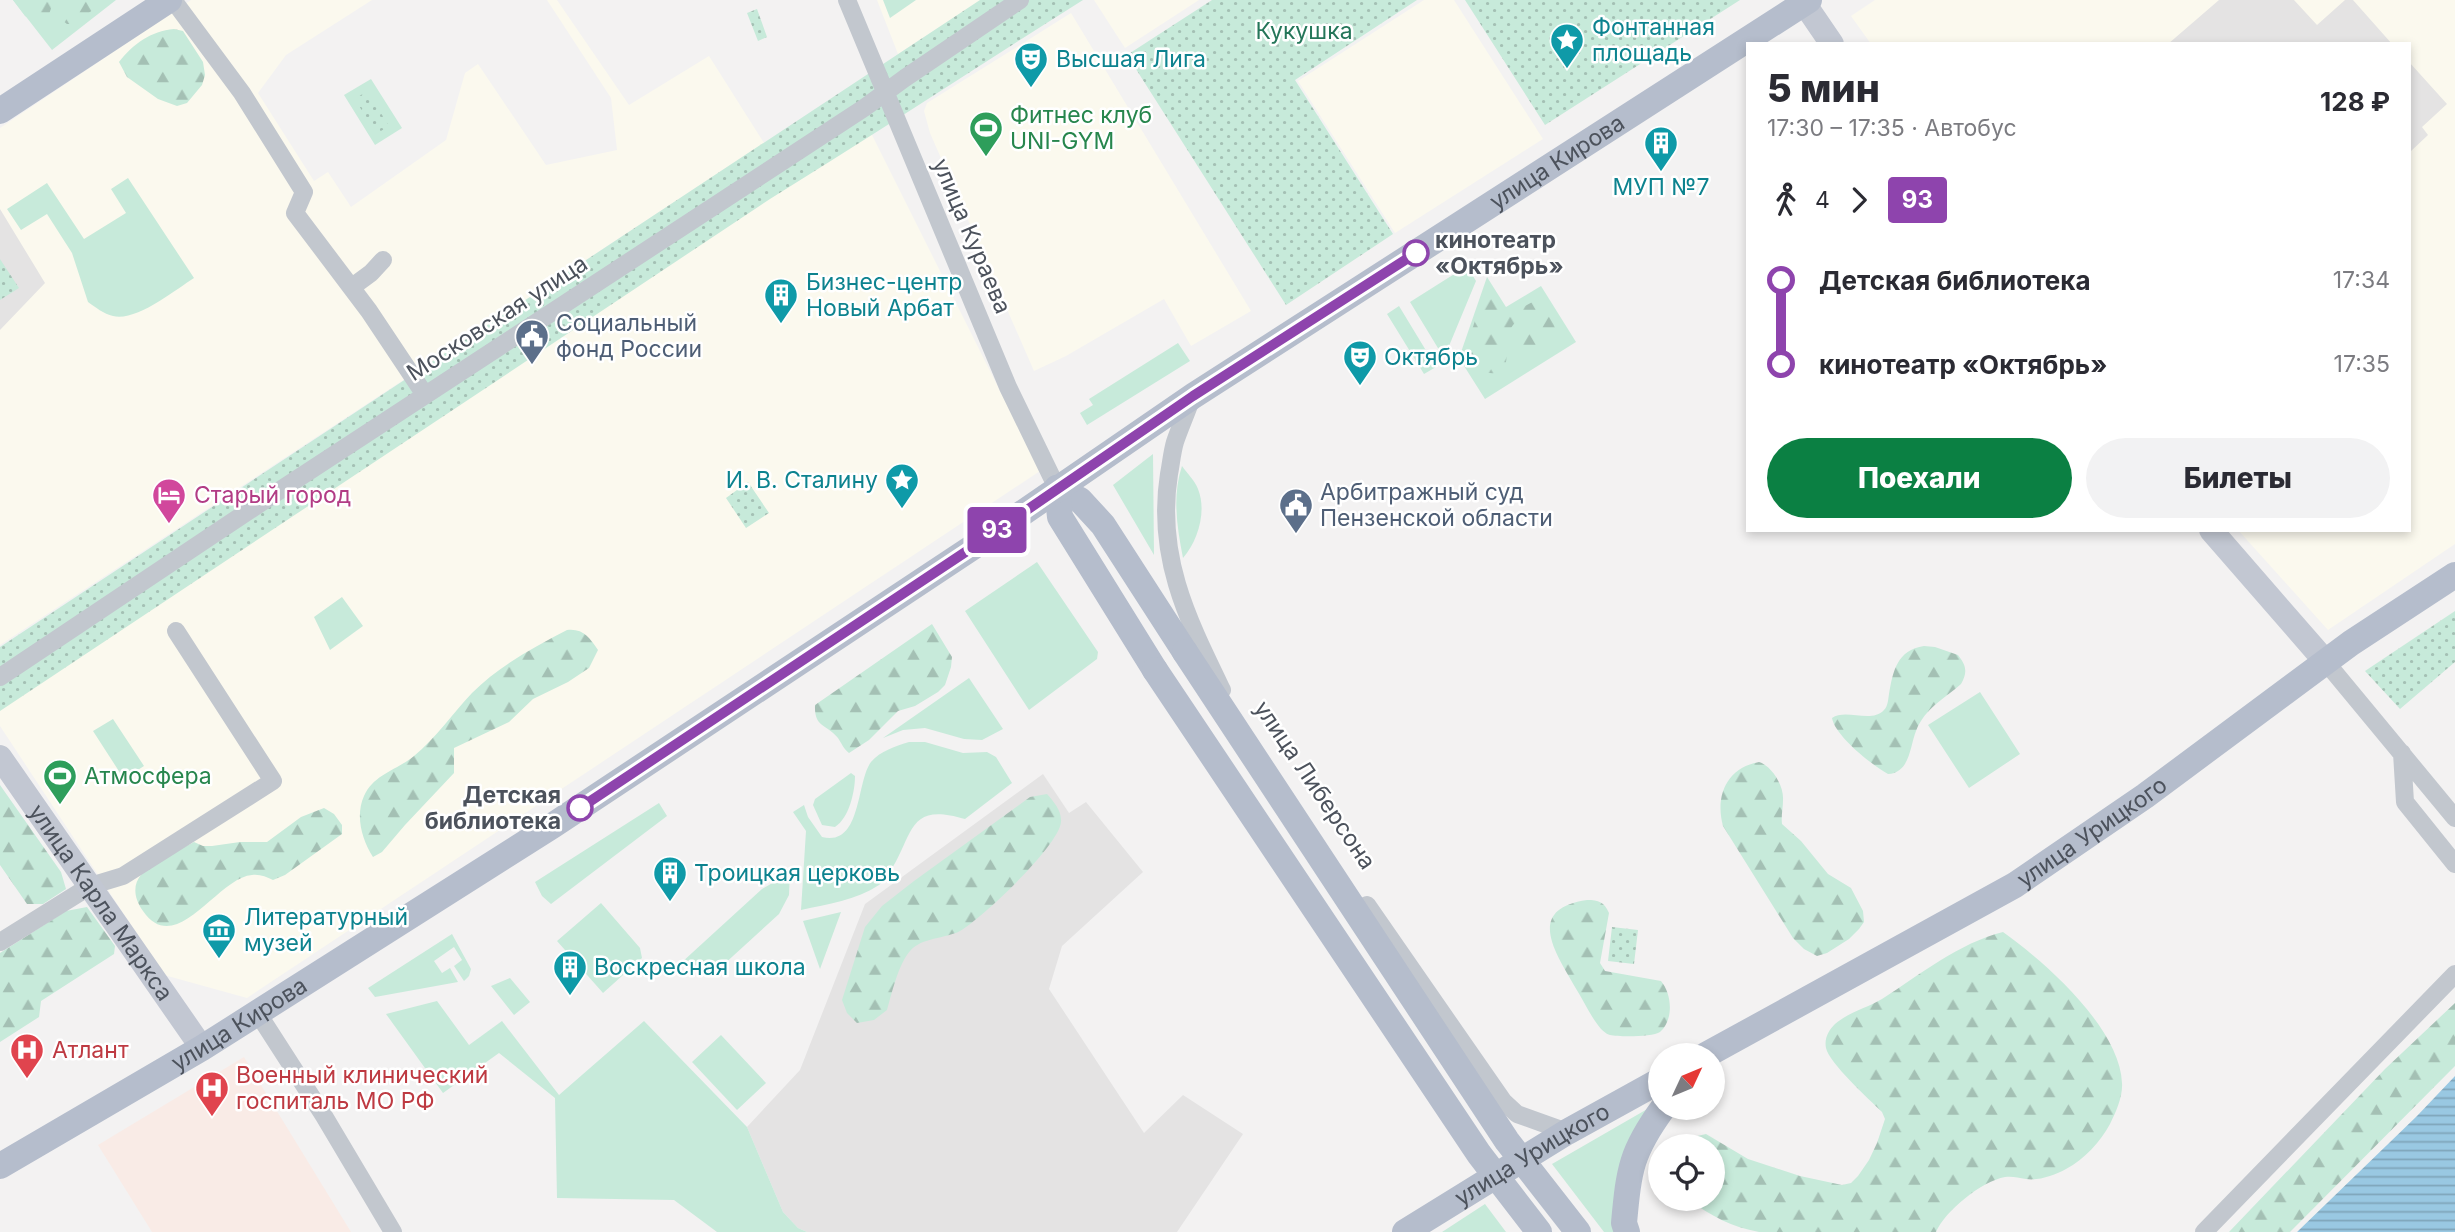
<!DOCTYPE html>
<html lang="ru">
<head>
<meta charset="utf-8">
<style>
  body { margin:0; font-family:Inter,sans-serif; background:#f2f2f3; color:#2b2b33; height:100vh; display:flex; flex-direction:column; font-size:26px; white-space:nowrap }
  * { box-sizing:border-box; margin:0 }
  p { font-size:23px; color:#7c7c81 }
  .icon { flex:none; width:38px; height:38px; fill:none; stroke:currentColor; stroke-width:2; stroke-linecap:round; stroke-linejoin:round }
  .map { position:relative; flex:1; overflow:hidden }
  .sheet { position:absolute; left:1746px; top:42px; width:665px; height:490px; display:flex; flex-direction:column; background:#fff; border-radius:0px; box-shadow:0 4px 10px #0003 }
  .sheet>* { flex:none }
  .badge { padding:0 14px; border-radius:5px; font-size:24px; line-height:46px }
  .needle { width:46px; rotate:46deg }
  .buttons { position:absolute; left:1648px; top:1043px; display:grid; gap:14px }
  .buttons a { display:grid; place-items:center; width:77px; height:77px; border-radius:50%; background:#fff; box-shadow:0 4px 10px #0003; font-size:35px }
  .map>.badge { position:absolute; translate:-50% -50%; box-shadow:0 0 0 4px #fff }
  .legs { display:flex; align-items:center; gap:10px; height:77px; padding:0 21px; font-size:23px }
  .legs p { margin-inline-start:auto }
  .headline { display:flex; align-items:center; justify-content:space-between; height:119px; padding:0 21px }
  h1 { font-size:38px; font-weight:800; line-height:52px }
  .action { display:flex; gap:14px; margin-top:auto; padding:14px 21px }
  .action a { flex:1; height:80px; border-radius:42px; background:#0b8043; color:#fff; font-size:28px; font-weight:800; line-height:80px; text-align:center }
  .action a+a { background:#f2f2f3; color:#2b2b33 }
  ul { padding:0 21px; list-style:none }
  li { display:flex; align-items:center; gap:24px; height:84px; font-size:26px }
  li i { display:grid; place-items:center; width:10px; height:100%; margin:0 9px; background:currentColor }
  li i::after { content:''; width:18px; height:18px; margin:-9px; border:5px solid; border-radius:50%; background:#fff }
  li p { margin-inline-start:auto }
  li:first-child i { background:linear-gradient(#0000 50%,currentColor 0) }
  li:last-child i { background:linear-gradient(currentColor 50%,#0000 0) }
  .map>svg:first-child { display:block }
  .commercial { fill:#fbf9ee }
  .education { fill:#e4e3e3 }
  .medical { fill:#f9ebe6 }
  .green { fill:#c7eada }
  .forest { fill:url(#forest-firs) }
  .park { fill:url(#park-dots) }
  .water { fill:url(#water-rules) }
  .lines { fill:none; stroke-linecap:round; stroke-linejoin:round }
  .street { stroke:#c2c7ce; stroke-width:18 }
  .secondary { stroke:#c2c7d2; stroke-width:24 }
  .primary { stroke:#b5bdcc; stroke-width:26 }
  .primary-bridge { stroke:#b5bdcc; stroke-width:26 }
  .line-1-casing { stroke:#fff; stroke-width:16 }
  .line-1 { stroke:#8e44ad; stroke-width:10 }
  .stop-1-dot { fill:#fff; stroke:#8e44ad; stroke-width:3.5 }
  .labels { text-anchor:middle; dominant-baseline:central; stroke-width:5; stroke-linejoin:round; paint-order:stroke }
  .culture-label { font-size:23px; fill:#0d838f; stroke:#fff; text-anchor:start }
  .park-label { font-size:23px; fill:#247659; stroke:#fff }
  .leisure-label { font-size:23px; fill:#27864d; stroke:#fff; text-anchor:start }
  .street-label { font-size:23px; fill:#4c525c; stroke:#fff }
  .stop-label { font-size:23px; font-weight:bold; fill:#4c525c; stroke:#fff; text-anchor:start }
  .service-label { font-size:23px; fill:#4e5e75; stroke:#fff; text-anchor:start }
  .hotel-label { font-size:23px; fill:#b23c85; stroke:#fff; text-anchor:start }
  .health-label { font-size:23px; fill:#be3a42; stroke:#fff; text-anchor:start }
</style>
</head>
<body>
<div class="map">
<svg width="2455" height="1232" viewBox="0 0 2455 1232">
  <defs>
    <pattern id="forest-firs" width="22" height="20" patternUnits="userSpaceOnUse" patternTransform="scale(1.75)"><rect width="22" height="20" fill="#c7eada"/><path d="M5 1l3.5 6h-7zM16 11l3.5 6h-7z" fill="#a4c0b4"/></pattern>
    <pattern id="park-dots" width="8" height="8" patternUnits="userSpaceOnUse" patternTransform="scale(1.75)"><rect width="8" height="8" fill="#c7eada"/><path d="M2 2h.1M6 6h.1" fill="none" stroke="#a4c0b4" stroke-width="1.8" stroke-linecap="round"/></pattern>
    <pattern id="water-rules" width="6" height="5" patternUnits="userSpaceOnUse" patternTransform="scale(1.75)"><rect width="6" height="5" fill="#99c8e2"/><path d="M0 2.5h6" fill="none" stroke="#7fa5ba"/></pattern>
  </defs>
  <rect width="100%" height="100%" fill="#f3f2f2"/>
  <path class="commercial" d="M191 0H372L286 55 258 93 314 181 328 172 351 207 446 140 465 73 478 64 546 165 617 150 611 98 547 0H557L629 105 709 56 764 143 0 645V128Z
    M877 0H981L898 54Z
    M1094 0H1199L1125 48Z
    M1424 0H1454L1543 139 1395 233 1298 81Z
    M1875 0H2455V544L2328 630 2238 530H2410V44H1871L1851 16Z
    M1071 13 1251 311 1191 346 1164 299 1066 356 1034 371 930 133 924 111 927 103Z
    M869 129 1040 471 247 998 164 975 0 726V708Z"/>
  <path class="education" d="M2219 0H2294L2317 25 2345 0H2353L2392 44H2168Z
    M2410 63 2447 104 2422 127 2428 135 2410 152Z
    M0 209 45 283 0 330Z
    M1043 774 1069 813 1086 802 1143 872 1062 946 1049 989 1144 1133 1183 1095 1243 1134 1177 1232H807L798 1228 783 1212 747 1127 800 1070 865 904Z"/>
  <path class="medical" d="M244 1057 264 1090 351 1232H152L98 1145Z"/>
  <path class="green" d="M13 0H116L52 50Z
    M883 0H916L890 18Z
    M371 79 402 128 375 145 344 95Z
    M128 178 194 278C175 290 136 322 113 316 104 314 95 307 88 302L72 253 47 214 21 230 7 209 47 183 84 239 126 213 111 189Z
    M1467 266 1476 281 1444 358 1410 302Z
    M1487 277 1506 307 1541 286 1576 342 1485 399 1459 358Z
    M1399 306 1436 367 1424 374 1387 314Z
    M1178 343 1190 361 1087 425 1080 413 1093 405 1089 399Z
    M1153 454 1154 555 1113 485Z
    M1182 466C1187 473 1195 481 1198 489 1207 511 1198 541 1183 558 1177 527 1172 496 1182 466Z
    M1037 562 1098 652 1097 659 1029 710 965 611Z
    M342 597 363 626 330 650 314 617Z
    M969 678 1003 729 982 740 964 739 925 728 903 730 883 738Z
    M1980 692 2020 754 1969 788 1928 725Z
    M113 719 144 766 124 779 93 731Z
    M909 742H925L963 753 987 752 996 757 1012 783 965 819C906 801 914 836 889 873 886 877 883 882 879 885 856 900 828 904 801 910L806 831 793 812 804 805 808 817 822 837C862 847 856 782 871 762 880 751 896 746 909 742Z
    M851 773 855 776C855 792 849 818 835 827L822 825 813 805 815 799Z
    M659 803 667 816 551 904 542 896 535 882Z
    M790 873 789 895 779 914 710 977 681 963 762 889Z
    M601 903 640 948 642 958 603 993 557 941Z
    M841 912 820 969 803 921Z
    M452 934 471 969 469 976 464 981 454 966 462 960 454 947 434 961 442 973 450 968 458 982 375 997 368 988Z
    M510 978 530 1002 514 1015 491 986Z
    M437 1001 469 1045 502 1021 559 1095 644 1021 747 1127 783 1212 798 1228 807 1232H717L674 1200 557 1198 555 1098 499 1053 443 1093 386 1014Z
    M721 1035 766 1083 737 1110 692 1062Z
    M1656 1104C1623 1156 1611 1169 1615 1232H1604L1552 1164Z
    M1485 1204 1506 1232H1442Z"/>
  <path class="forest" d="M13 0H54L48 17 33 21 25 16Z
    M64 0H106L74 24H67L63 21Z
    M174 29 183 31 203 62 205 75 202 85 187 103 177 106 158 99 127 77 119 62C133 44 151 31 174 29Z
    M1491 292 1498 301 1502 313 1519 309 1540 298 1551 315 1557 334 1545 352 1525 356C1520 344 1523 331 1518 320 1501 333 1512 353 1503 371 1495 374 1490 374 1482 371 1456 361 1477 306 1491 292Z
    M932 624 952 657 951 667 945 685 938 692 915 706 898 711 869 740 849 753C843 748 842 744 838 738 827 724 814 728 815 705Z
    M567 630C583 628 590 638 598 650L589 668 568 682 533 699 509 722 454 748V773L405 825 382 852 373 857C362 840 355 816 364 796 374 774 397 770 414 756 436 738 452 714 472 693 499 666 534 647 567 630Z
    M1924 646 1935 647 1958 655C1966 665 1968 672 1961 684 1944 699 1925 708 1916 731 1910 746 1910 773 1888 774 1872 765 1835 736 1832 718 1846 708 1871 724 1884 710 1888 706 1888 700 1889 694 1893 671 1897 650 1924 646Z
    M1759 762C1772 766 1784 786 1783 800 1783 809 1781 815 1782 824L1801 841 1828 874 1851 888 1863 911 1864 922 1859 929 1849 939 1827 953 1817 956 1804 949 1793 938 1723 826C1715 797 1726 768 1759 762Z
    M0 785 61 872 66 889 43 904H27L0 865Z
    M1047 794C1054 802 1062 811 1061 822 1059 846 982 918 960 931 945 939 922 937 910 951 898 965 892 993 887 1010L874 1020 857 1023 847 1013 842 1000 865 927 882 906 914 881 1030 797Z
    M324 808 334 814 342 825V834L285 875 273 880C266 877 260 874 252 875 218 877 176 959 143 911 116 872 167 857 194 842L203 846H212L240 842H267L301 817Z
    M1587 900C1599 900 1604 902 1609 913L1600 963 1605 971 1661 981C1672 994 1674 1020 1660 1032 1653 1037 1619 1037 1610 1035 1608 1035 1603 1031 1601 1029 1590 1016 1584 1001 1575 987 1555 952 1525 909 1587 900Z
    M87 907 115 946 114 954 41 1001 39 1017 0 1042V953L66 911Z
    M2003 932C2045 962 2120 1028 2122 1083 2123 1096 2116 1112 2110 1124 2100 1142 2085 1159 2066 1169 2055 1175 2039 1181 2026 1179 2018 1178 2013 1176 2005 1177 1982 1181 1945 1211 1936 1232H1759C1732 1227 1711 1216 1689 1200L1688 1199H1713V1146H1683L1693 1137 1706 1134 1748 1159 1800 1176 1842 1185 1851 1183 1858 1176 1869 1160 1877 1143 1885 1119 1882 1112C1869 1099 1829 1063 1826 1048 1824 1038 1829 1030 1835 1024 1849 1012 1867 1008 1882 999 1921 974 1959 943 2003 932Z
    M2455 1003V1066L2290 1232H2229L2385 1069Z"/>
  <path class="park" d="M980 0H1083C978 66 875 134 770 199L0 711V647Z
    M1212 0H1417L1295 80 1393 234 1286 305 1127 55Z
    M1465 0H1740L1545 125Z
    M757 9 767 37 758 41 747 13Z
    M367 91 389 126 376 134 355 99Z
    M0 259 19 288 0 300Z
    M748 482 769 513 746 528 726 498Z
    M2455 611V662L2400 709 2365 671Z
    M1612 927 1638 930 1634 964 1608 961Z"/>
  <path class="water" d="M2455 1076V1232H2297L2417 1116Z"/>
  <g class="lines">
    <path class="street" d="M173 0 242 93 304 192 295 213 369 311 425 395
      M847 0 1008 387 1057 488
      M352 287 371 273 383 260
      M1192 397C1187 412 1180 427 1175 442 1172 452 1171 464 1169 474 1156 556 1187 618 1222 690
      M2325 661 2455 818
      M0 677 265 500 864 108 905 78 1020 0
      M2402 753 2405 802 2455 864
      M1367 905 1503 1101 1517 1114 1567 1132
      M0 942 90 886 123 876 273 781 176 631
      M257 1012 324 1116 393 1232
      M2204 1232 2455 974"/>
    <g class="secondary">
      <path d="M1804 3 1832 44"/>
      <path d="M2211 530 2325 661"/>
      <path id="s1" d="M0 757 202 1048"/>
    </g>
    <g class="primary">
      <path d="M0 111 169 0"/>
      <path d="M1057 488 1080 500 1103 525 1185 652"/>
      <path d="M1057 488 1060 517 1155 670"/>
      <path id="s2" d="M1706 1055 2015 885 2145 796 2351 643 2455 575"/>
      <path id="s3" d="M0 1166 202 1048 552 826 973 547 1193 396 1809 0"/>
      <path id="s4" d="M1405 1232 1567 1132 1661 1080"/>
      <path d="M1627 1232 1624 1223C1629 1169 1631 1152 1663 1108"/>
    </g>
    <path class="primary-bridge" d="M1185 652 1507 1141 1578 1232
      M1155 670 1479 1154 1539 1232"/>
  </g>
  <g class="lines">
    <g class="line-1-casing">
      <path id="line-1" d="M580 808 973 547 1193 396 1416 253"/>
    </g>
    <use href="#line-1" class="line-1"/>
  </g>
  <defs>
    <g id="sight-pin" transform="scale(1.75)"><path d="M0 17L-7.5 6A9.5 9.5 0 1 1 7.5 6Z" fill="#0f9aa8" stroke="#fff"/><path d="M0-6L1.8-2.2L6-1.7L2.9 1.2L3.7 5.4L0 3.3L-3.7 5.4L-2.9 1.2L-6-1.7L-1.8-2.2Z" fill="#fff"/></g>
    <g id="theatre-pin" transform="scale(1.75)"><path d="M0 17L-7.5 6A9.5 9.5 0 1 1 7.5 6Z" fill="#0f9aa8" stroke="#fff"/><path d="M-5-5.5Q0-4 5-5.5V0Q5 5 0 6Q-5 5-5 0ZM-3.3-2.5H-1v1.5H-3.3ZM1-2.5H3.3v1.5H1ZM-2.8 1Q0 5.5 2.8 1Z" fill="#fff"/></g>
    <g id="stadium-pin" transform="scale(1.75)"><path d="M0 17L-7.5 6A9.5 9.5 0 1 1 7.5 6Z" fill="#2e9e5b" stroke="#fff"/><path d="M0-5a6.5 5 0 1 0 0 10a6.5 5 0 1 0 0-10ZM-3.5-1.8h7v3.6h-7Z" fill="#fff"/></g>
    <g id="building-pin" transform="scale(1.75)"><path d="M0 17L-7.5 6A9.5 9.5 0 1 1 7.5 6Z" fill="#0f9aa8" stroke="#fff"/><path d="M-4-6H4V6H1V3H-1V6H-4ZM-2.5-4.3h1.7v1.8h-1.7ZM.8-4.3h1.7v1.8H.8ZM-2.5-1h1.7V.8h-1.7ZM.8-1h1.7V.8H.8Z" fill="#fff"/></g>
    <g id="civic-pin" transform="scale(1.75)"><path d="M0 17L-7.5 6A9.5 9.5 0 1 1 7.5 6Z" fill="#5c6f8a" stroke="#fff"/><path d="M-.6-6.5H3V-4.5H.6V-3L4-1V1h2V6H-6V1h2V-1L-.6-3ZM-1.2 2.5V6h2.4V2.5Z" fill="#fff"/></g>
    <g id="hotel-pin" transform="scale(1.75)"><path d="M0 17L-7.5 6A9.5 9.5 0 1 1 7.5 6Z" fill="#d1479c" stroke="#fff"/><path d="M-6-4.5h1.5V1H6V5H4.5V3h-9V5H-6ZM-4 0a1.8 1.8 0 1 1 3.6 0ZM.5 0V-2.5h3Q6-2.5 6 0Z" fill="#fff"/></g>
    <g id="museum-pin" transform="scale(1.75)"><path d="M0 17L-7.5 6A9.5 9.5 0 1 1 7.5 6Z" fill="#0f9aa8" stroke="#fff"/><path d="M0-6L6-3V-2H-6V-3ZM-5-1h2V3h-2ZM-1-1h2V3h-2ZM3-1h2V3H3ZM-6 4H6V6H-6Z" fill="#fff"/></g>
    <g id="hospital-pin" transform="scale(1.75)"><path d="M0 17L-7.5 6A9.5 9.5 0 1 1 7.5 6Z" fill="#e0444e" stroke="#fff"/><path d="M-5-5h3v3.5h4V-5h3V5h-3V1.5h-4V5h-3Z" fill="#fff"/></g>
  </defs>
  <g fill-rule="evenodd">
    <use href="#sight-pin" x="1567" y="40"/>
    <use href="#theatre-pin" x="1031" y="59"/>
    <use href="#stadium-pin" x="986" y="128"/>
    <use href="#building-pin" x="1661" y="143"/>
    <use href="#building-pin" x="781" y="295"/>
    <use href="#civic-pin" x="532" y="336"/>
    <use href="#theatre-pin" x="1360" y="357"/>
    <use href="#sight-pin" x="902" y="480"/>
    <use href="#hotel-pin" x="169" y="495"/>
    <use href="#civic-pin" x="1296" y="505"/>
    <use href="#stadium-pin" x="60" y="776"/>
    <use href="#building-pin" x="670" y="873"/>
    <use href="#museum-pin" x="219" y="930"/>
    <use href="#building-pin" x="570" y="967"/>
    <use href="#hospital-pin" x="27" y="1050"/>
    <use href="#hospital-pin" x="212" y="1088"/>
  </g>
  <g class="stop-1-dot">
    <circle cx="1416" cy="253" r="12"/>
    <circle cx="580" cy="808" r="12"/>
  </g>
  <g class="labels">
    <g class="culture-label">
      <text x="1592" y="27">Фонтанная<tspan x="1592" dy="26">площадь</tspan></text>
      <text x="1056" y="59">Высшая Лига</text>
      <text x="1661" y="187" text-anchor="middle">МУП №7</text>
      <text x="806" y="282">Бизнес-центр<tspan x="806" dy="26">Новый Арбат</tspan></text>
      <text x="1384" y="357">Октябрь</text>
      <text x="878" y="480" text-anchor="end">И. В. Сталину</text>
      <text x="694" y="873">Троицкая церковь</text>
      <text x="244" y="917">Литературный<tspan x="244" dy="26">музей</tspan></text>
      <text x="594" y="967">Воскресная школа</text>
    </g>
    <g class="park-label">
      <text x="1304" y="31">Кукушка</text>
    </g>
    <g class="leisure-label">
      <text x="1010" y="115">Фитнес клуб<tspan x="1010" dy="26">UNI-GYM</tspan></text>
      <text x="84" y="776">Атмосфера</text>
    </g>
    <g class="street-label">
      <text stroke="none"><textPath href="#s3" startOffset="1853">улица Кирова</textPath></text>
      <text transform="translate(972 236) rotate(67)">улица Кураева</text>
      <text transform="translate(497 318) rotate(-33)">Московская улица</text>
      <text transform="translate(1315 785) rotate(56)">улица Либерсона</text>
      <text stroke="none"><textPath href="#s2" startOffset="446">улица Урицкого</textPath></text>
      <text stroke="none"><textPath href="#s1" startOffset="177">улица Карла Маркса</textPath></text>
      <text stroke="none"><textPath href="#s3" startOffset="278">улица Кирова</textPath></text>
      <text stroke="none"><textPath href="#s4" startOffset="149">улица Урицкого</textPath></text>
    </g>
    <g class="stop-label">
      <text x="1435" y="240">кинотеатр<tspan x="1435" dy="26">«Октябрь»</tspan></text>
      <text x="561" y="795" text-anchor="end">Детская<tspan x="561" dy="26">библиотека</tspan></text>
    </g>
    <g class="service-label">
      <text x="556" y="323">Социальный<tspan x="556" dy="26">фонд России</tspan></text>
      <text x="1320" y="492">Арбитражный суд<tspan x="1320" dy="26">Пензенской области</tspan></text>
    </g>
    <g class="hotel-label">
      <text x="194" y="495">Старый город</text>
    </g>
    <g class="health-label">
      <text x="52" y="1050">Атлант</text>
      <text x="236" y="1075">Военный клинический<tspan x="236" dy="26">госпиталь МО РФ</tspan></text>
    </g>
  </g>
</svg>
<div class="buttons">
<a><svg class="needle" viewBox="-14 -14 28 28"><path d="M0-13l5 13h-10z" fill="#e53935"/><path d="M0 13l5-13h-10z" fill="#7c7c81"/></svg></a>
<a><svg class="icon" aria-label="locate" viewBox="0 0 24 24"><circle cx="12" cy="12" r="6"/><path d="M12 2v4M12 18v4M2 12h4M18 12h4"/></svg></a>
</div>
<b class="badge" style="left:997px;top:530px;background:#8e44ad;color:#fff">93</b>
<section class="sheet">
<div class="headline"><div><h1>5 мин</h1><p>17:30 – 17:35 · Автобус</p></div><b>128 ₽</b></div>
<div class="legs"><svg class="icon" aria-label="walk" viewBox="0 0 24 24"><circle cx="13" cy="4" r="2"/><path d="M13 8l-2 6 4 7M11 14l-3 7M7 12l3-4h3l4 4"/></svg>4<svg class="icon" aria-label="forward" viewBox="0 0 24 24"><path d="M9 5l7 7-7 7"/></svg><b class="badge" style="background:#8e44ad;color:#fff">93</b></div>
<ul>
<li><i style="color:#8e44ad"></i><b>Детская библиотека</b><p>17:34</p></li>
<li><i style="color:#8e44ad"></i><b>кинотеатр «Октябрь»</b><p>17:35</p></li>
</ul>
<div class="action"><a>Поехали</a><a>Билеты</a></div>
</section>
</div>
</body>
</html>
